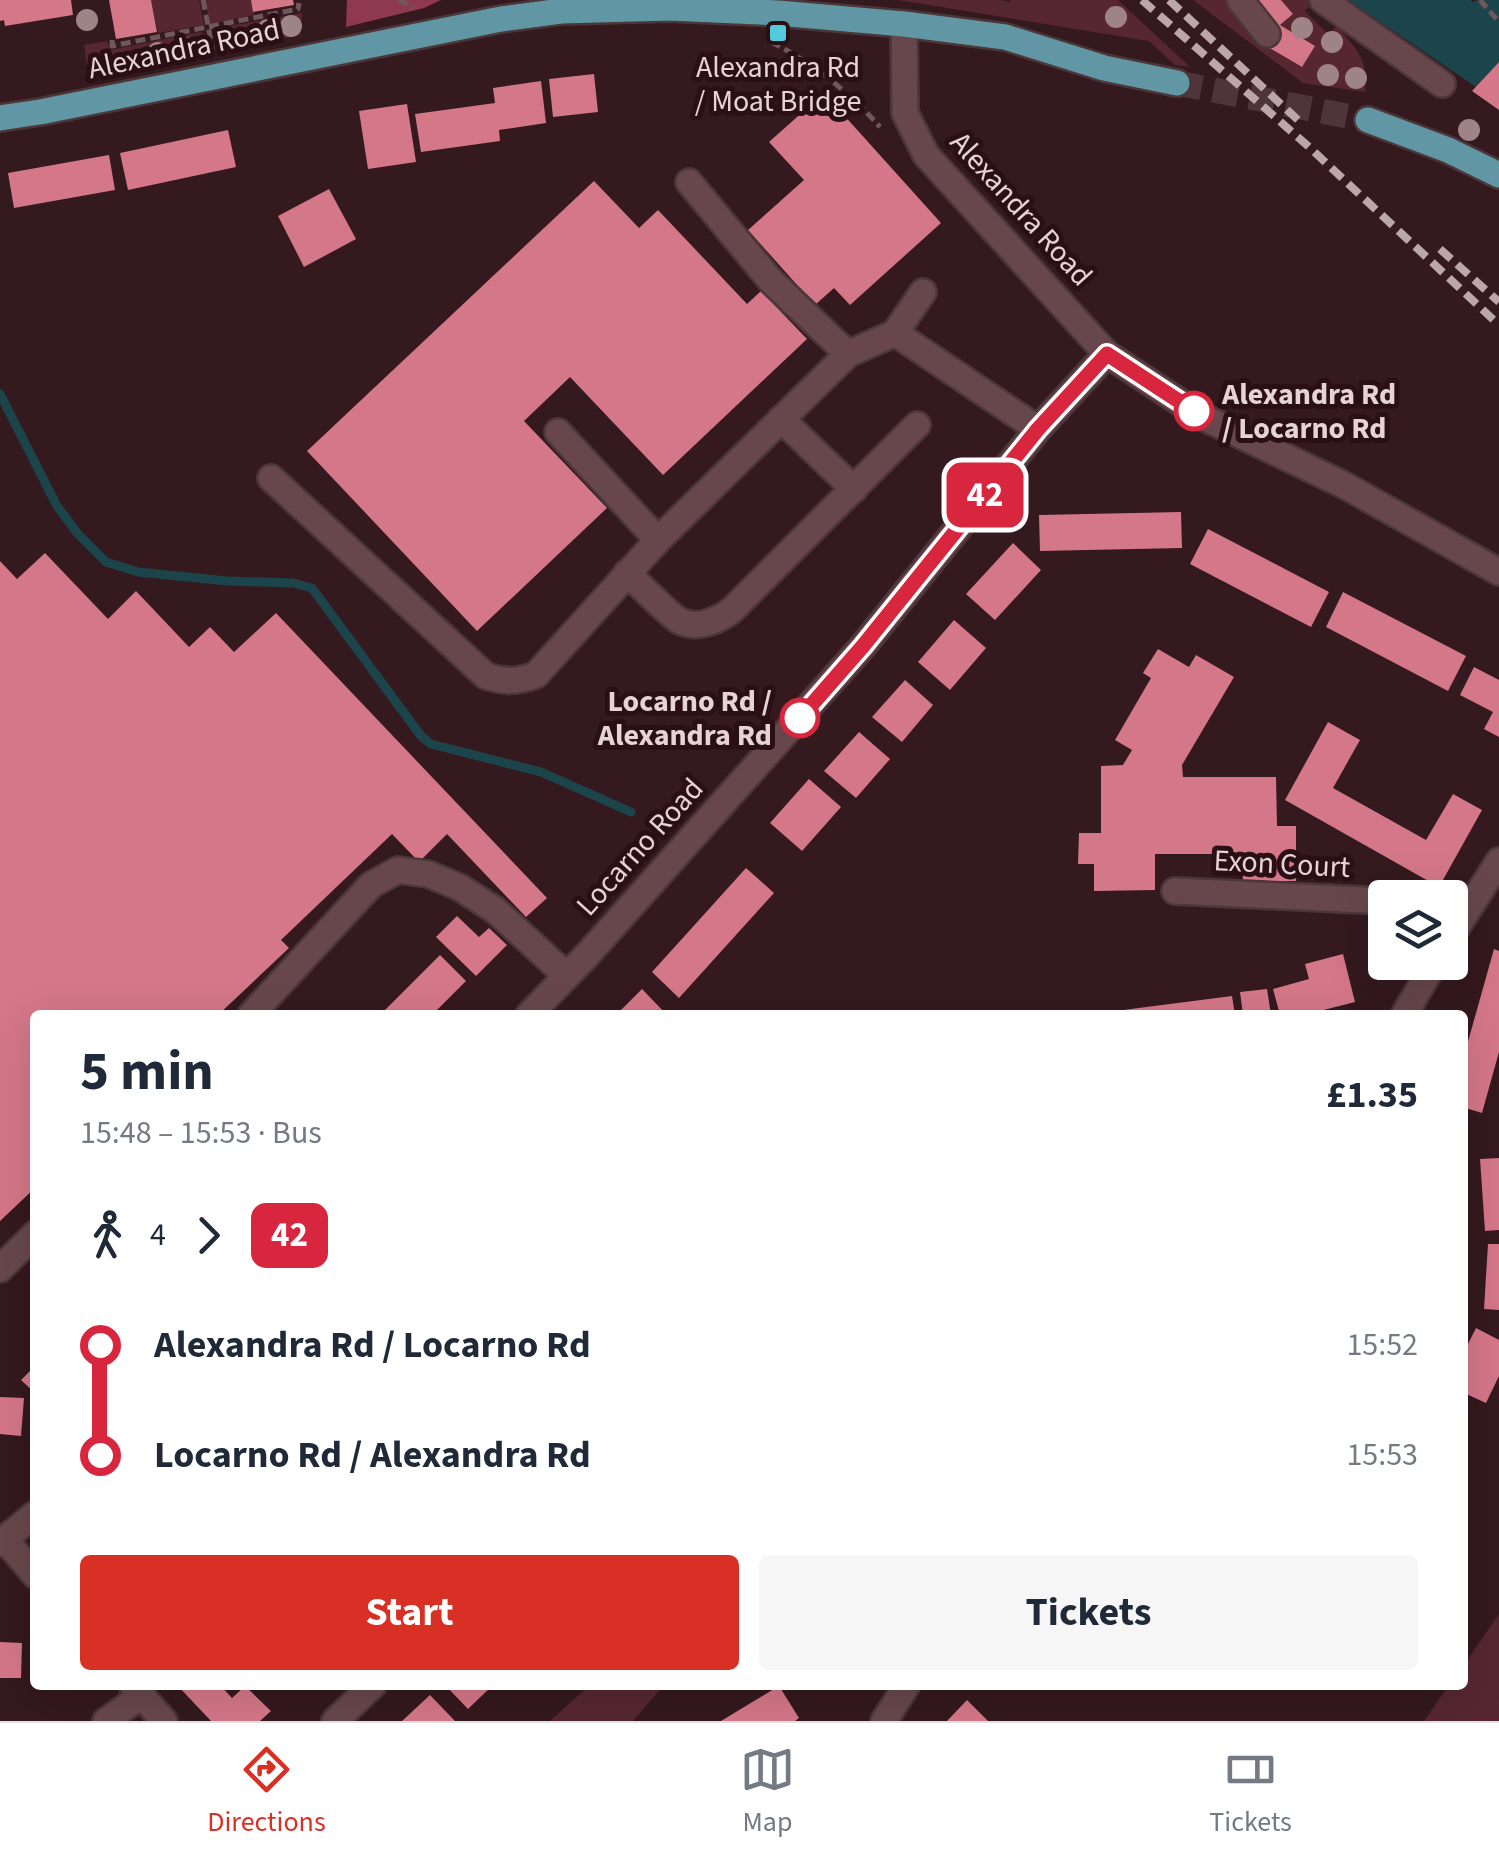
<!DOCTYPE html>
<html lang="en">
<head>
<meta charset="utf-8">
<style>
  body { margin:0; font-family:"Source Sans 3",sans-serif; background:#f6f6f7; color:#1f2937; height:100vh; display:flex; flex-direction:column; font-size:38px; white-space:nowrap }
  * { box-sizing:border-box; margin:0 }
  p { font-size:32px; color:#747a83 }
  .icon { flex:none; width:55px; height:55px; fill:none; stroke:currentColor; stroke-width:2; stroke-linecap:round; stroke-linejoin:round }
  .map { position:relative; flex:1; overflow:hidden }
  .drawer { position:absolute; left:30px; top:1010px; width:1438px; height:680px; display:flex; flex-direction:column; background:#fff; border-radius:10px; box-shadow:0 10px 40px #0002 }
  .drawer>* { flex:none }
  .badge { padding:0 20px; border-radius:15px; font-size:35px; line-height:65px }
  .fabs { position:absolute; left:1368px; top:880px; display:grid; gap:20px }
  .fabs a { display:grid; place-items:center; width:100px; height:100px; border-radius:10px; background:#fff; box-shadow:0 10px 40px #0002; font-size:50px }
  .map>.badge { position:absolute; translate:-50% -50%; box-shadow:0 0 0 5px #fff }
  .legs { display:flex; align-items:center; gap:15px; height:110px; padding:0 50px; font-size:32px }
  .legs p { margin-inline-start:auto }
  .headline { display:flex; align-items:center; justify-content:space-between; height:170px; padding:0 50px }
  h1 { font-size:55px; font-weight:700; line-height:75px }
  .primary-button { display:flex; gap:20px; margin-top:auto; padding:20px 50px }
  .primary-button a { flex:1; height:115px; border-radius:10px; background:#d93025; color:#fff; font-size:40px; font-weight:700; line-height:115px; text-align:center }
  .primary-button a+a { background:#f6f6f7; color:#1f2937 }
  ul { padding:0 50px; list-style:none }
  li { display:flex; align-items:center; gap:35px; height:110px; font-size:38px }
  li i { display:grid; place-items:center; width:15px; height:100%; margin:0 12px; background:currentColor }
  li i::after { content:''; width:25px; height:25px; margin:-12px; border:8px solid; border-radius:50%; background:#fff }
  li p { margin-inline-start:auto }
  li:first-child i { background:linear-gradient(#0000 50%,currentColor 0) }
  li:last-child i { background:linear-gradient(currentColor 50%,#0000 0) }
  .dock { display:flex; justify-content:space-around; align-items:center; height:140px; border-top:2px solid #e0e1e3; background:#fff; font-size:28px; color:#747a83 }
  .dock a { display:grid; justify-items:center; gap:5px }
  .dock .on { color:#d93025 }
  .map>svg:first-child { display:block }
  .green { fill:#562731 }
  .forest { fill:#8e394d }
  .water { fill:#1c454b }
  .lines { fill:none; stroke-linecap:round; stroke-linejoin:round }
  .stream { stroke:#1c454b; stroke-width:9 }
  .building { fill:#d47788 }
  .major-tunnel { stroke:#4f3539; stroke-width:25; stroke-dasharray:25 12; stroke-linecap:butt }
  .minor-casing { stroke:#4b3639; stroke-width:30 }
  .major-casing { stroke:#4b3639; stroke-width:30 }
  .path { stroke:#70575b; stroke-width:5; stroke-dasharray:10 5; stroke-linecap:butt }
  .minor { stroke:#67474c; stroke-width:25 }
  .major { stroke:#6197a4; stroke-width:25 }
  .rail { stroke:#bba6a9; stroke-width:8; stroke-dasharray:15 8; stroke-linecap:butt }
  .tree { fill:#9e8387 }
  .line-1-casing { stroke:#fff; stroke-width:22 }
  .line-1 { stroke:#d7263d; stroke-width:15 }
  .poi-dot { fill:#54cadd; stroke:#2a1015; stroke-width:4 }
  .stop-1-dot { fill:#fff; stroke:#d7263d; stroke-width:5 }
  .labels { text-anchor:middle; dominant-baseline:central; stroke-width:10; stroke-linejoin:round; paint-order:stroke }
  .street-label { font-size:30px; fill:#e6d3d5; stroke:#2a1015 }
  .poi-label { font-size:30px; fill:#e6d3d5; stroke:#2a1015 }
  .stop-label { font-size:30px; font-weight:bold; fill:#e6d3d5; stroke:#2a1015; text-anchor:start }
</style>
</head>
<body>
<div class="map">
<svg width="1499" height="1721" viewBox="0 0 1499 1721">
  <rect width="100%" height="100%" fill="#34191e"/>
  <path class="green" d="M151 0H199L204 25 158 33Z
    M205 0H251L254 15 210 24Z
    M898 0H1001L1010 2 1011 0H1118L1190 67 1175 65 1149 41Z
    M1193 0H1229L1261 43 1301 67 1314 46 1280 25 1293 14 1281 0H1311L1313 3 1305 11 1328 34 1337 26C1357 50 1369 60 1365 92L1303 83Z
    M302 13 300 35 219 52 216 34 219 28Z
    M200 32 205 34 209 53 88 75 84 45 107 41 110 50Z
    M1499 1614V1721H1424L1449 1685H1462L1463 1666Z
    M590 1685H664L633 1721H550Z"/>
  <path class="forest" d="M347 0H441L424 8 346 27Z"/>
  <path class="water" d="M1348 0H1470L1473 2 1477 0H1499V62L1476 87Z"/>
  <g class="lines">
    <path class="stream" d="M0 394 57 506 78 534 106 562 138 572 227 581 293 583 312 588 421 736 431 744 541 772 631 812"/>
  </g>
  <path class="building" d="M0 0H71L73 15 5 26 4 20 0 21Z
    M109 0H151L157 32 116 39Z
    M251 0H293L294 5 253 12Z
    M1248 0H1281L1293 14 1280 25 1315 46 1302 67 1261 43Z
    M1499 62V110L1472 91Z
    M594 74 598 112 553 117 549 79Z
    M541 81 546 123 499 130 500 141 421 152 415 114 495 103 493 88Z
    M824 93 941 223 850 305 834 288 815 305 748 230 804 180 769 142Z
    M407 104 416 162 368 169 359 111Z
    M228 130 236 167 128 190 120 153Z
    M109 155 115 190 14 208 8 173Z
    M594 181 639 228 658 210 747 304 761 291 807 339 663 475 570 377 524 421 607 508 477 631 307 451Z
    M329 189 356 239 304 267 278 216Z
    M1181 512 1182 548 1040 551 1039 515Z
    M1208 529 1329 592 1311 627 1190 564Z
    M1013 543 1041 570 995 620 966 594Z
    M45 553 108 619 136 591 189 647 210 627 234 652 276 613 547 898 526 917 447 834 419 862 392 834 281 940 289 948 218 1015H35V1188L0 1221V561L17 579Z
    M1343 592 1466 656 1448 691 1326 627Z
    M954 620 986 648 950 690 918 662Z
    M1158 649 1189 667 1196 655 1234 677 1182 765 1183 777H1276L1277 826H1296V881H1243L1242 854H1155V890L1094 891V864H1078L1079 833H1101V766L1123 765 1132 750 1115 740 1151 678 1143 673Z
    M1474 667 1499 680V737L1484 729 1493 712 1460 695Z
    M905 680 933 705 902 742 872 717Z
    M1328 722 1360 740 1333 788 1426 840 1453 794 1482 810 1439 887 1285 800Z
    M859 732 890 759 856 798 824 771Z
    M809 779 841 807 802 851 770 823Z
    M746 868 774 893 679 998 652 972Z
    M457 916 479 937 489 928 507 945 476 976 436 937Z
    M1494 949 1499 951V1052L1482 1113 1462 1107V1063Z
    M1343 954 1355 1002 1304 1015H1280L1273 989 1309 979 1305 964Z
    M440 955 466 981 432 1015H380Z
    M642 989 667 1015H615L622 1009Z
    M1267 989 1271 1015H1243L1240 992Z
    M1232 996 1235 1015H1100V1013Z
    M1499 1158V1230L1485 1231 1480 1159Z
    M1488 1244H1499V1310L1484 1309Z
    M1476 1328 1499 1340V1376L1486 1403 1462 1392V1356Z
    M35 1366V1393L21 1380Z
    M0 1397 24 1398 21 1436 0 1434Z
    M0 1642 22 1643 21 1678H0Z
    M177 1685H220L232 1698 245 1686 271 1711 260 1721H211Z
    M445 1685H493L468 1709Z
    M779 1686 799 1718 795 1721H721Z
    M430 1695 455 1721H402Z
    M967 1700 988 1721H947Z"/>
  <g class="lines">
    <path class="major-tunnel" d="M1177 83 1368 120"/>
    <g class="minor-casing">
      <path id="minor" d="M1240 0 1267 34
        M1323 0 1442 84
        M904 24 905 113 926 155 1107 354 1201 416 1344 485 1499 572
        M689 182 771 281 848 354
        M895 333 923 292
        M781 419 854 489
        M558 432 658 540
        M271 478 486 676C505 682 517 682 536 675L658 540 848 354 895 333 1038 429
        M627 573C638 583 670 616 680 621 698 630 719 620 732 610L917 425
        M1175 891 1385 901
        M1450 938 1499 861
        M251 1015 371 885 398 870 428 874 459 887 495 910 567 976
        M529 1015 589 953 863 646 1038 429 1107 354
        M1404 1015 1435 962
        M0 1269 35 1234
        M5 1540 35 1575
        M0 1543 35 1514
        M132 1685 164 1721
        M106 1721 141 1696
        M335 1721 373 1685
        M884 1721 907 1685"/>
    </g>
    <g class="major-casing">
      <path id="major" d="M0 118 40 112 501 19 561 11 670 8 778 13 904 24 1005 37 1104 68 1177 83
        M1368 120 1448 150 1499 175"/>
    </g>
    <path class="path" d="M203 0 213 51
      M399 0 414 8
      M1480 0 1499 22
      M112 40V46L298 9 299 3
      M771 42C813 63 849 92 880 127"/>
    <use href="#minor" class="minor"/>
    <use href="#major" class="major"/>
    <path class="rail" d="M1142 0 1308 146 1499 325
      M1169 0 1299 121
      M1440 249 1499 302"/>
  </g>
  <g class="tree">
    <circle cx="1116" cy="17" r="11"/>
    <circle cx="87" cy="20" r="11"/>
    <circle cx="291" cy="26" r="11"/>
    <circle cx="1302" cy="28" r="11"/>
    <circle cx="268" cy="30" r="11"/>
    <circle cx="1332" cy="42" r="11"/>
    <circle cx="186" cy="48" r="11"/>
    <circle cx="158" cy="53" r="11"/>
    <circle cx="1328" cy="75" r="11"/>
    <circle cx="1356" cy="78" r="11"/>
    <circle cx="1469" cy="130" r="11"/>
  </g>
  <g class="lines">
    <g class="line-1-casing">
      <path id="line-1" d="M800 718 863 646 1038 429 1107 354 1194 411"/>
    </g>
    <use href="#line-1" class="line-1"/>
  </g>
  <rect class="poi-dot" x="768" y="23" width="20" height="20" rx="5"/>
  <g class="stop-1-dot">
    <circle cx="1194" cy="411" r="18"/>
    <circle cx="800" cy="718" r="18"/>
  </g>
  <g class="labels">
    <g class="street-label">
      <text transform="translate(184 49) rotate(-12)">Alexandra Road</text>
      <text transform="translate(1021 209) rotate(48)">Alexandra Road</text>
      <text transform="translate(640 847) rotate(-48)">Locarno Road</text>
      <text transform="translate(1282 864) rotate(3)">Exon Court</text>
    </g>
    <g class="poi-label">
      <text x="778" y="67">Alexandra Rd<tspan x="778" dy="34">/ Moat Bridge</tspan></text>
    </g>
    <g class="stop-label">
      <text x="1222" y="394">Alexandra Rd<tspan x="1222" dy="34">/ Locarno Rd</tspan></text>
      <text x="772" y="701" text-anchor="end">Locarno Rd /<tspan x="772" dy="34">Alexandra Rd</tspan></text>
    </g>
  </g>
</svg>
<div class="fabs">
<a><svg class="icon" aria-label="layers" viewBox="0 0 24 24"><path d="M12 4l9 5-9 5-9-5zM3 14l9 5 9-5"/></svg></a>
</div>
<b class="badge" style="left:985px;top:495px;background:#d7263d;color:#fff">42</b>
<section class="drawer">
<div class="headline"><div><h1>5 min</h1><p>15:48 – 15:53 · Bus</p></div><b>£1.35</b></div>
<div class="legs"><svg class="icon" aria-label="walk" viewBox="0 0 24 24"><circle cx="13" cy="4" r="2"/><path d="M13 8l-2 6 4 7M11 14l-3 7M7 12l3-4h3l4 4"/></svg>4<svg class="icon" aria-label="forward" viewBox="0 0 24 24"><path d="M9 5l7 7-7 7"/></svg><b class="badge" style="background:#d7263d;color:#fff">42</b></div>
<ul>
<li><i style="color:#d7263d"></i><b>Alexandra Rd / Locarno Rd</b><p>15:52</p></li>
<li><i style="color:#d7263d"></i><b>Locarno Rd / Alexandra Rd</b><p>15:53</p></li>
</ul>
<div class="primary-button"><a>Start</a><a>Tickets</a></div>
</section>
</div>
<nav class="dock">
<a class="on"><svg class="icon" aria-label="directions" viewBox="0 0 24 24"><path d="M12 3l9 9-9 9-9-9zM9 14v-3h6M13 9l2 2-2 2"/></svg>Directions</a>
<a><svg class="icon" aria-label="map" viewBox="0 0 24 24"><path d="M3 6l6-2 6 2 6-2v14l-6 2-6-2-6 2zM9 4v14M15 6v14"/></svg>Map</a>
<a><svg class="icon" aria-label="tickets" viewBox="0 0 24 24"><path d="M3 7h18v10H3zM15 7v10"/></svg>Tickets</a>
</nav>
</body>
</html>
